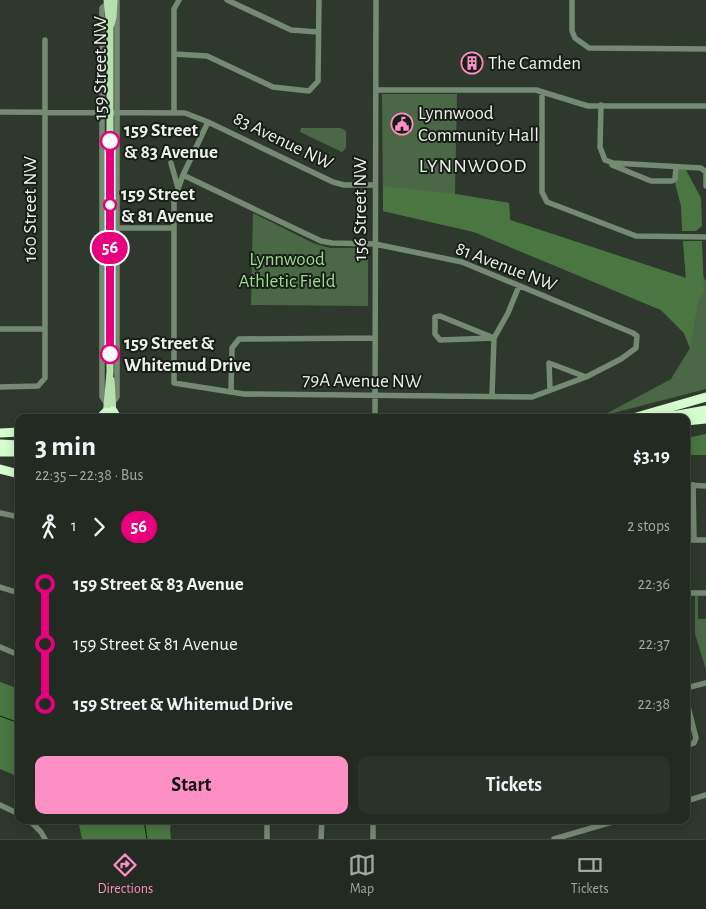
<!DOCTYPE html>
<html lang="en">
<head>
<meta charset="utf-8">
<style>
  body { margin:0; font-family:"Alegreya Sans",sans-serif; background:#2a322a; color:#f1f3f6; height:100vh; display:flex; flex-direction:column; font-size:19px; white-space:nowrap }
  * { box-sizing:border-box; margin:0 }
  p { font-size:16px; color:#a2a7a5 }
  .icon { flex:none; width:28px; height:28px; fill:none; stroke:currentColor; stroke-width:2; stroke-linecap:round; stroke-linejoin:round }
  .map { position:relative; flex:1; overflow:hidden }
  .side { position:absolute; left:15px; top:414px; width:675px; height:410px; display:flex; flex-direction:column; background:#222a21; border-radius:10px; box-shadow:0 2px 12px #0003,0 0 0 1px #3f463f }
  .side>* { flex:none }
  .badge { padding:0 10px; border-radius:16px; font-size:18px; line-height:32px }
  .map>.badge { position:absolute; translate:-50% -50%; box-shadow:0 0 0 2px #fff }
  .legs { display:flex; align-items:center; gap:8px; height:55px; padding:0 20px; font-size:16px }
  .legs p { margin-inline-start:auto }
  .head { display:flex; align-items:center; justify-content:space-between; height:85px; padding:0 20px }
  h1 { font-size:28px; font-weight:700; line-height:38px }
  .cta { display:flex; gap:10px; margin-top:auto; padding:10px 20px }
  .cta a { flex:1; height:58px; border-radius:10px; background:#fc8fc3; color:#111; font-size:20px; font-weight:700; line-height:58px; text-align:center }
  .cta a+a { background:#2a322a; color:#f1f3f6 }
  ul { padding:0 20px; list-style:none }
  li { display:flex; align-items:center; gap:18px; height:60px; font-size:19px }
  li i { display:grid; place-items:center; width:8px; height:100%; margin:0 6px; background:currentColor }
  li i::after { content:''; width:12px; height:12px; margin:-6px; border:4px solid; border-radius:50%; background:#222a21 }
  li p { margin-inline-start:auto }
  li:first-child i { background:linear-gradient(#0000 50%,currentColor 0) }
  li:last-child i { background:linear-gradient(currentColor 50%,#0000 0) }
  .tab-bar { display:flex; justify-content:space-around; align-items:center; height:70px; border-top:1px solid #3f463f; background:#222a21; font-size:14px; color:#a2a7a5 }
  .tab-bar a { display:grid; justify-items:center; gap:2px }
  .tab-bar .on { color:#fc8fc3 }
  .map>svg:first-child { display:block }
  .green { fill:#4a6845 }
  .forest { fill:#497641 }
  .lines { fill:none; stroke-linecap:round; stroke-linejoin:round }
  .stream { stroke:#022300; stroke-width:1 }
  .minor { stroke:#758a72; stroke-width:5.5 }
  .major { stroke:#b5dfad; stroke-width:7 }
  .highway { stroke:#d5fdcd; stroke-width:9 }
  .line-1-casing { stroke:#fff; stroke-width:11 }
  .line-1 { stroke:#e6007e; stroke-width:8 }
  .stop-1-dot { fill:#fff; stroke:#e6007e; stroke-width:2.5 }
  .labels { text-anchor:middle; dominant-baseline:central; stroke-width:4; stroke-linejoin:round; paint-order:stroke }
  .poi-label { font-size:19px; fill:#ebf2ea; stroke:#191e18; text-anchor:start }
  .street-label { font-size:19px; fill:#ebf2ea; stroke:#191e18 }
  .stop-label { font-size:19px; font-weight:bold; fill:#ebf2ea; stroke:#191e18; text-anchor:start }
  .park-label { font-size:19px; fill:#9adc8e; stroke:#191e18 }
  .neighbourhood-label { font-size:20px; letter-spacing:1px; fill:#ebf2ea; stroke:#191e18 }
</style>
</head>
<body>
<div class="map">
<svg width="706" height="839" viewBox="0 0 706 839">
  <rect width="100%" height="100%" fill="#2e382c"/>
  <path class="green" d="M382 94H457L455 194 509 203 510 220 686 278 683 241H702V274L706 281V389L602 416 671 379 690 348 684 333 661 310 474 232 383 211Z
    M301 128H341L346 131V148L342 152 300 132Z
    M253 213 313 243 330 248H364L368 253V306L251 305Z
    M695 596H698V619H706V670L695 634Z"/>
  <path class="forest" d="M677 170H686L701 198 702 226 696 231H682L681 206 675 183Z
    M383 186 455 194 509 203 510 220 686 278 683 241H702L704 292 698 302 690 348 684 333 661 310 474 232 383 211Z
    M706 434V455H686V438Z
    M0 682 19 689V777L0 769Z
    M78 820H172L170 829 171 839H82Z"/>
  <g class="lines">
    <path class="stream" d="M0 716 19 723
      M144 820 147 839"/>
    <path class="minor" d="M227 0 291 30 318 32
      M572 0V31L575 38 589 48 706 49
      M174 54 207 56 273 87 309 91 318 81 319 0
      M376 90H536L588 106H706
      M542 92V192L547 202 636 236 706 237
      M601 105 600 147 605 160
      M0 112 185 113 208 122 333 182 344 185H375
      M174 112V9L179 0
      M605 160 613 163 701 168 706 172V186
      M171 163 178 188
      M612 165 651 181H672L675 179 676 167
      M183 175 321 241 332 243 375 244 462 262 633 333 637 336 636 348 621 359 586 377 532 397 244 394 174 383V200L183 175 208 122
      M115 228H173
      M440 316 494 338 440 340 435 334V317Z
      M0 329H45
      M0 387 38 386 45 378V40
      M550 390 549 363 586 377
      M231 391 232 348 239 339 375 338
      M492 396 494 338 508 313 519 286
      M107 404 102 397V8L107 4
      M112 404 117 397V0
      M375 418 376 0
      M686 485 706 486
      M693 485 694 540
      M0 513 19 517
      M686 540H706
      M0 587 19 593
      M686 593H706
      M0 647 19 655
      M686 688 706 683
      M686 699 696 738 694 743 686 746
      M686 801 706 795
      M0 805 19 814
      M29 820 41 832 45 839
      M373 820V839
      M267 839V820
      M321 839 322 820
      M554 839 619 820"/>
    <path class="major" d="M111 25 113 17 114 0
      M111 380 113 414
      M106 417 110 372V28L107 0"/>
    <path class="highway" d="M113 411 117 418
      M100 418 106 412
      M633 418 706 397
      M661 418 706 410
      M686 421 706 419
      M0 433 19 432
      M0 444 19 445
      M0 452H19
      M0 469 19 474"/>
  </g>
  <g class="lines">
    <g class="line-1-casing">
      <path id="line-1" d="M110 354V141"/>
    </g>
    <use href="#line-1" class="line-1"/>
  </g>
  <defs>
    <g id="building-ring" transform="scale(1.125)"><circle r="9.5" fill="#191e18" stroke="#fc8fc3" stroke-width="1.5"/><path d="M-4-6H4V6H1V3H-1V6H-4ZM-2.5-4.3h1.7v1.8h-1.7ZM.8-4.3h1.7v1.8H.8ZM-2.5-1h1.7V.8h-1.7ZM.8-1h1.7V.8H.8Z" fill="#fc8fc3"/></g>
    <g id="civic-ring" transform="scale(1.125)"><circle r="9.5" fill="#191e18" stroke="#fc8fc3" stroke-width="1.5"/><path d="M-.6-6.5H3V-4.5H.6V-3L4-1V1h2V6H-6V1h2V-1L-.6-3ZM-1.2 2.5V6h2.4V2.5Z" fill="#fc8fc3"/></g>
  </defs>
  <g fill-rule="evenodd">
    <use href="#building-ring" x="472" y="63"/>
    <use href="#civic-ring" x="402" y="124"/>
  </g>
  <g class="stop-1-dot">
    <circle cx="110" cy="141" r="9"/>
    <circle cx="110" cy="205" r="6"/>
    <circle cx="110" cy="354" r="9"/>
  </g>
  <g class="labels">
    <g class="poi-label">
      <text x="488" y="63">The Camden</text>
      <text x="418" y="113">Lynnwood<tspan x="418" dy="22">Community Hall</tspan></text>
    </g>
    <g class="street-label">
      <text transform="translate(100 68) rotate(-90)">159 Street NW</text>
      <text transform="translate(283 141) rotate(26)">83 Avenue NW</text>
      <text transform="translate(30 209) rotate(-90)">160 Street NW</text>
      <text transform="translate(360 209) rotate(-90)">156 Street NW</text>
      <text transform="translate(506 267) rotate(21)">81 Avenue NW</text>
      <text transform="translate(362 381) rotate(1)">79A Avenue NW</text>
    </g>
    <g class="stop-label">
      <text x="124" y="130">159 Street<tspan x="124" dy="22">&amp; 83 Avenue</tspan></text>
      <text x="121" y="194">159 Street<tspan x="121" dy="22">&amp; 81 Avenue</tspan></text>
      <text x="124" y="343">159 Street &amp;<tspan x="124" dy="22">Whitemud Drive</tspan></text>
    </g>
    <g class="park-label">
      <text x="287" y="259">Lynnwood<tspan x="287" dy="22">Athletic Field</tspan></text>
    </g>
    <g class="neighbourhood-label">
      <text x="473" y="166">LYNNWOOD</text>
    </g>
  </g>
</svg>
<b class="badge" style="left:110px;top:248px;background:#e6007e;color:#fff">56</b>
<section class="side">
<div class="head"><div><h1>3 min</h1><p>22:35 – 22:38 · Bus</p></div><b>$3.19</b></div>
<div class="legs"><svg class="icon" aria-label="walk" viewBox="0 0 24 24"><circle cx="13" cy="4" r="2"/><path d="M13 8l-2 6 4 7M11 14l-3 7M7 12l3-4h3l4 4"/></svg>1<svg class="icon" aria-label="forward" viewBox="0 0 24 24"><path d="M9 5l7 7-7 7"/></svg><b class="badge" style="background:#e6007e;color:#fff">56</b><p>2 stops</p></div>
<ul>
<li><i style="color:#e6007e"></i><b>159 Street &amp; 83 Avenue</b><p>22:36</p></li>
<li><i style="color:#e6007e"></i><span>159 Street &amp; 81 Avenue</span><p>22:37</p></li>
<li><i style="color:#e6007e"></i><b>159 Street &amp; Whitemud Drive</b><p>22:38</p></li>
</ul>
<div class="cta"><a>Start</a><a>Tickets</a></div>
</section>
</div>
<nav class="tab-bar">
<a class="on"><svg class="icon" aria-label="directions" viewBox="0 0 24 24"><path d="M12 3l9 9-9 9-9-9zM9 14v-3h6M13 9l2 2-2 2"/></svg>Directions</a>
<a><svg class="icon" aria-label="map" viewBox="0 0 24 24"><path d="M3 6l6-2 6 2 6-2v14l-6 2-6-2-6 2zM9 4v14M15 6v14"/></svg>Map</a>
<a><svg class="icon" aria-label="tickets" viewBox="0 0 24 24"><path d="M3 7h18v10H3zM15 7v10"/></svg>Tickets</a>
</nav>
</body>
</html>
